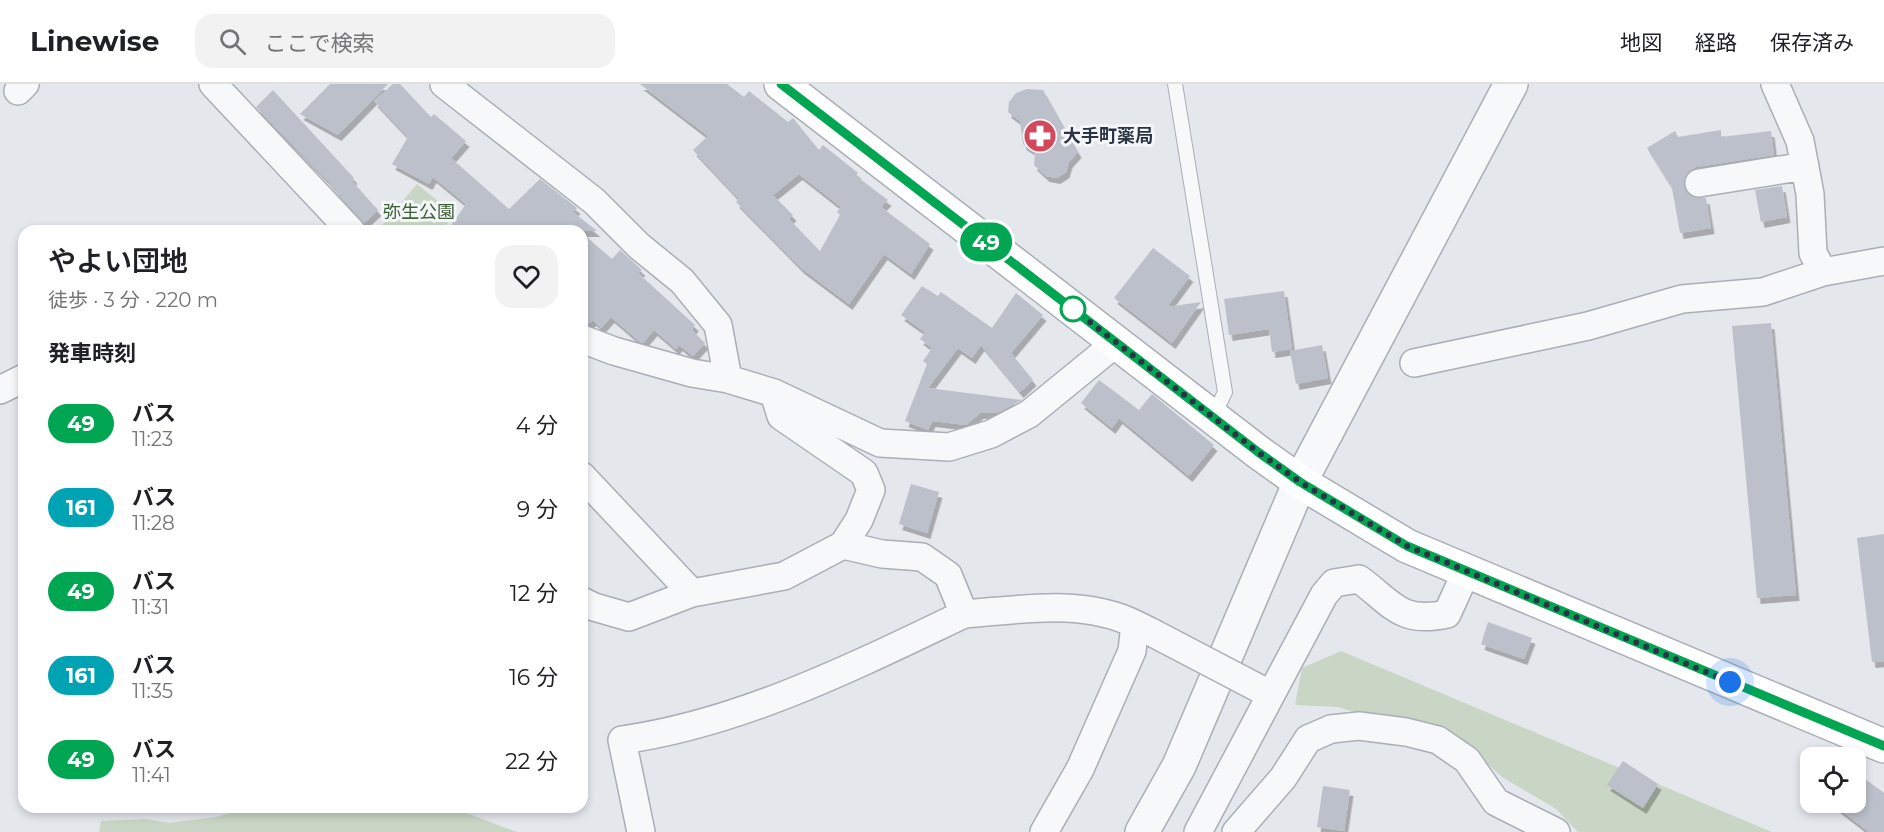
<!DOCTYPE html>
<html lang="ja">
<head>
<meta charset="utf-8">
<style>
  body { margin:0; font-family:Montserrat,"Noto Sans JP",sans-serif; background:#f2f2f2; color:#202124; height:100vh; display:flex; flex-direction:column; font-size:22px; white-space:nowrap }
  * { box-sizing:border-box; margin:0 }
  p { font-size:20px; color:#757577 }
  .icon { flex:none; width:33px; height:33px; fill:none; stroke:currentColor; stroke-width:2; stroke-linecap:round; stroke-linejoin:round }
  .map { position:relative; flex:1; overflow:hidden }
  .drawer { position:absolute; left:18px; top:141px; width:570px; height:588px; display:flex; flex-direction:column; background:#fff; border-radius:18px; box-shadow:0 3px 9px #0003 }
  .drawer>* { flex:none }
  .badge { padding:0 12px; border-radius:20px; font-size:21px; line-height:39px }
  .fabs { position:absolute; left:1800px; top:663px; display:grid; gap:12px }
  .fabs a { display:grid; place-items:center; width:66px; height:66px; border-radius:12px; background:#fff; box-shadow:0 3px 9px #0003; font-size:30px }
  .you { position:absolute; width:30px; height:30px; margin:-15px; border:4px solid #fff; border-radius:50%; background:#1a73e8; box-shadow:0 0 0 9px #1a73e833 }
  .map>.badge { position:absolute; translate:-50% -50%; box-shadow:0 0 0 3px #fff }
  h2 { padding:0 30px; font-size:22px; line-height:54px }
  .round { display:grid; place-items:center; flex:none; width:63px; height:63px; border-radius:18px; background:#f2f2f2 }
  .overview { display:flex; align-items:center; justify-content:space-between; height:102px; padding:0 30px }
  h1 { font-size:28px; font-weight:600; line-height:45px }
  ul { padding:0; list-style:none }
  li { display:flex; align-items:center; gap:18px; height:84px; padding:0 30px }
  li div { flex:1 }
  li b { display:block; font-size:22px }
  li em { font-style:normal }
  li .badge { min-width:66px; font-weight:700; text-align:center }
  header { display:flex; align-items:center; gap:36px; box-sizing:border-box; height:84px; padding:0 30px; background:#fff; border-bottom:2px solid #e0e0e0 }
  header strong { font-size:28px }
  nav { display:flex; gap:33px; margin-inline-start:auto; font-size:21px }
  .search { width:420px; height:54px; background:#f2f2f2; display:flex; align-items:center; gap:15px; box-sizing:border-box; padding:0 21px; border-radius:18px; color:#757577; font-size:22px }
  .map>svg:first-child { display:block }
  .green { fill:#c9d6c5 }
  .building { fill:#bbc0ca; fill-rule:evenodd; filter:url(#shadow) }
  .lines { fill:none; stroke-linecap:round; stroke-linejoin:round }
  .service-casing { stroke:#a9aeb7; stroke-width:16 }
  .minor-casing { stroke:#a9aeb7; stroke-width:30 }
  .tertiary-casing { stroke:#a9aeb7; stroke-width:36 }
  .secondary-casing { stroke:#a9aeb7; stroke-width:36 }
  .service { stroke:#f7f8fa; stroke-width:14 }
  .minor { stroke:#f7f8fa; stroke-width:27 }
  .tertiary { stroke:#f7f8fa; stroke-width:33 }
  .secondary { stroke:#fff; stroke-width:33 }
  .minor-bridge-casing { stroke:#a9aeb7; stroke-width:30; stroke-linecap:butt }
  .minor-bridge { stroke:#f7f8fa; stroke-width:27 }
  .line-casing { stroke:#fff; stroke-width:14 }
  .line { stroke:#00a651; stroke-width:9 }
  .walk { stroke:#2b3445; stroke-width:6; stroke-dasharray:0 10.8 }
  .stop-dot { fill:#fff; stroke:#00a651; stroke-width:3 }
  .labels { text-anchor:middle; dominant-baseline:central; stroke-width:6; stroke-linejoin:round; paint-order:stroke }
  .poi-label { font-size:18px; font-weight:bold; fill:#2b3445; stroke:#f4f6f9; text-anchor:start }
  .park-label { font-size:18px; fill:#3f6138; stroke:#f4f6f9 }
</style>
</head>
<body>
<header>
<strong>Linewise</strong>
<div class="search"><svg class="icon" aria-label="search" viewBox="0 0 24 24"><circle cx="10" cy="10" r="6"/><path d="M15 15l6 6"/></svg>ここで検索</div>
<nav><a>地図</a><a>経路</a><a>保存済み</a></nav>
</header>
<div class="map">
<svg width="1884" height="748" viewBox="0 0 1884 748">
  <defs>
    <filter id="shadow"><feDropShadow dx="3.5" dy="6" stdDeviation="0" flood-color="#0004"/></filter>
  </defs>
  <rect width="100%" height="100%" fill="#e4e7ec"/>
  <path class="green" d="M417 100 455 131 441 147H377Z
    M1341 567 1772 748H1578L1556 725 1502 693 1457 652 1386 638 1338 623 1295 621 1302 584Z
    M252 723H450L517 748H99L101 737 146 735 169 739 216 733Z"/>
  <path class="building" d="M330 0H388L338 51 300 30Z
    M393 0H400L431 33 434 30 466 57 451 74 509 125 540 95 577 124 573 128 597 147H447L466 120 433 93 429 100 392 80 408 53 374 17Z
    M640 0H727L744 13 749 7 788 38 793 34 819 66 823 61 858 89 856 92 888 116 881 123 930 160 911 190 884 170 849 220 801 184 736 118 739 115 693 66 708 52ZM799 90 841 123 837 128 840 131 820 167 789 135 793 131 773 111Z
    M1027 5 1043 6 1078 68 1069 78 1066 88 1057 94 1046 92 1034 81 1035 68 1023 60 1020 37 1008 28 1009 18 1016 9Z
    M273 6 354 94 352 97 378 126 364 139 329 98 256 23Z
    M1721 46V53L1771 47 1774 71 1696 83 1689 87 1684 102 1693 113 1706 114 1711 144 1680 149 1672 104 1647 64 1675 47 1678 53Z
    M1782 102 1787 133 1761 138 1755 106Z
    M582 149 612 175 620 166 642 186 638 189 695 241 692 246 705 259 693 272 679 261 676 265 654 246 643 259 640 258 611 233 601 244 593 236 588 240H582Z
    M1153 164 1190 192 1167 223 1201 218 1172 259 1114 214Z
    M922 202 938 212 941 208 992 244 1016 209 1043 231 1011 269 1033 296 1020 308 981 261 972 274 958 264 928 304 1022 316 999 328 980 329 966 341 932 337 928 346 905 337 927 280 923 277 932 264 920 255 925 248 901 231Z
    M1284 207 1292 265 1272 268 1269 245 1229 251 1224 215Z
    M1771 239 1796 511 1757 514 1732 242Z
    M1322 261 1328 294 1296 300 1290 267Z
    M1099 296 1139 326 1152 310 1214 361 1189 392 1119 334 1112 344 1081 319Z
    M911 400 939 408 927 449 899 440Z
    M1884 450V577L1872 578 1857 454Z
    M1488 538 1532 554 1524 575 1481 560Z
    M1623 677 1658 700 1643 724 1607 701Z
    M1856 688 1884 709V748H1869L1830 718H1856Z
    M1323 702 1350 706 1344 747 1317 743Z"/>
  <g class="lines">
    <g class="service-casing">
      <path id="service" d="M1175 0 1225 308 1213 333"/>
    </g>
    <g class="minor-casing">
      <path id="minor" d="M213 0 351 147
        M444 0 594 117 639 162 682 197 718 241 728 295
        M1775 0 1800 57 1810 110 1813 169 1823 188 1884 177
        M18 7 25 0
        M1699 99 1805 82
        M582 255 614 267 692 289 728 295 774 309 880 359 949 363 991 350 1029 330 1116 259
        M1414 279 1588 242 1682 215 1763 208 1823 188
        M0 306 24 294
        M582 392 692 509
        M582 517 594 523 629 533 692 509 784 492 843 461 859 436 871 406 864 389 781 332 774 309
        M964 530C1020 526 1082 514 1135 540
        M641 748 622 656C742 639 855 582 964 530L948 491 922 473 882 470 843 461
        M1044 748 1080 685 1132 567 1135 540 1153 549
        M1198 748 1324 511 1334 499 1359 495C1393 520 1400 540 1447 530L1466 488
        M1236 748 1283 694 1308 655 1331 645 1359 642 1406 648 1438 656 1467 676 1496 718 1556 748"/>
    </g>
    <g class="tertiary-casing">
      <path id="tertiary" d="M1142 748 1179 682 1300 398 1511 0"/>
    </g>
    <g class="secondary-casing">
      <path id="secondary" d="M781 0 1258 368 1300 398 1407 462 1884 662"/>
    </g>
    <use href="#service" class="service"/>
    <use href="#minor" class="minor"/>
    <use href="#tertiary" class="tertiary"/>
    <use href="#secondary" class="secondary"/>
    <g class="minor-bridge-casing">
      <path id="minor-bridge" d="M1153 549 1258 604"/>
    </g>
    <use href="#minor-bridge" class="minor-bridge"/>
  </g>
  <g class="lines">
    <g class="line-casing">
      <path id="line" d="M781 0 1258 368 1300 398 1407 462 1884 662"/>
    </g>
    <use href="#line" class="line"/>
    <path class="walk" d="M1073 225 1258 368 1300 398 1407 462 1730 598"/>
  </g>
  <defs>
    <g id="pharmacy-disc" transform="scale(1.725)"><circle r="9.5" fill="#d1495b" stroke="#f4f6f9"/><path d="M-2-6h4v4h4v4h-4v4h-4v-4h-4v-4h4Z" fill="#fff"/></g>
  </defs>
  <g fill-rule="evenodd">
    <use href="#pharmacy-disc" x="1040" y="52"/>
  </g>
  <circle class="stop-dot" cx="1073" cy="225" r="12"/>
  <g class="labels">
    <g class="poi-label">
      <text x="1063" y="52">大手町薬局</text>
    </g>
    <g class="park-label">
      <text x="419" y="128">弥生公園</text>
    </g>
  </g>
</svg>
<div class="fabs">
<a><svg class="icon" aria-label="locate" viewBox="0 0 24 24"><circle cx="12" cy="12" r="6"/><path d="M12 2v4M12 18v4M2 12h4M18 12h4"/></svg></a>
</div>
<div class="you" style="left:1730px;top:598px"></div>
<b class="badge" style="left:986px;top:158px;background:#00a651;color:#fff">49</b>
<section class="drawer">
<div class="overview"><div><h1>やよい団地</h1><p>徒歩 · 3 分 · 220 m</p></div><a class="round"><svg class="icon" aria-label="heart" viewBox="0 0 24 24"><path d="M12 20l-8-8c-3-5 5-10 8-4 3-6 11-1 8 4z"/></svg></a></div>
<h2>発車時刻</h2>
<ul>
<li><span class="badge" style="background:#00a651;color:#fff">49</span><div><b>バス</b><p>11:23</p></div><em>4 分</em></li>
<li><span class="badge" style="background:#00a3b4;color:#fff">161</span><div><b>バス</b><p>11:28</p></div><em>9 分</em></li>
<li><span class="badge" style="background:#00a651;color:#fff">49</span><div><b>バス</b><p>11:31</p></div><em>12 分</em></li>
<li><span class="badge" style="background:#00a3b4;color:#fff">161</span><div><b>バス</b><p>11:35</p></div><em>16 分</em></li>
<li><span class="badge" style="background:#00a651;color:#fff">49</span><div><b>バス</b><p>11:41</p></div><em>22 分</em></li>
</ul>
</section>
</div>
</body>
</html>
